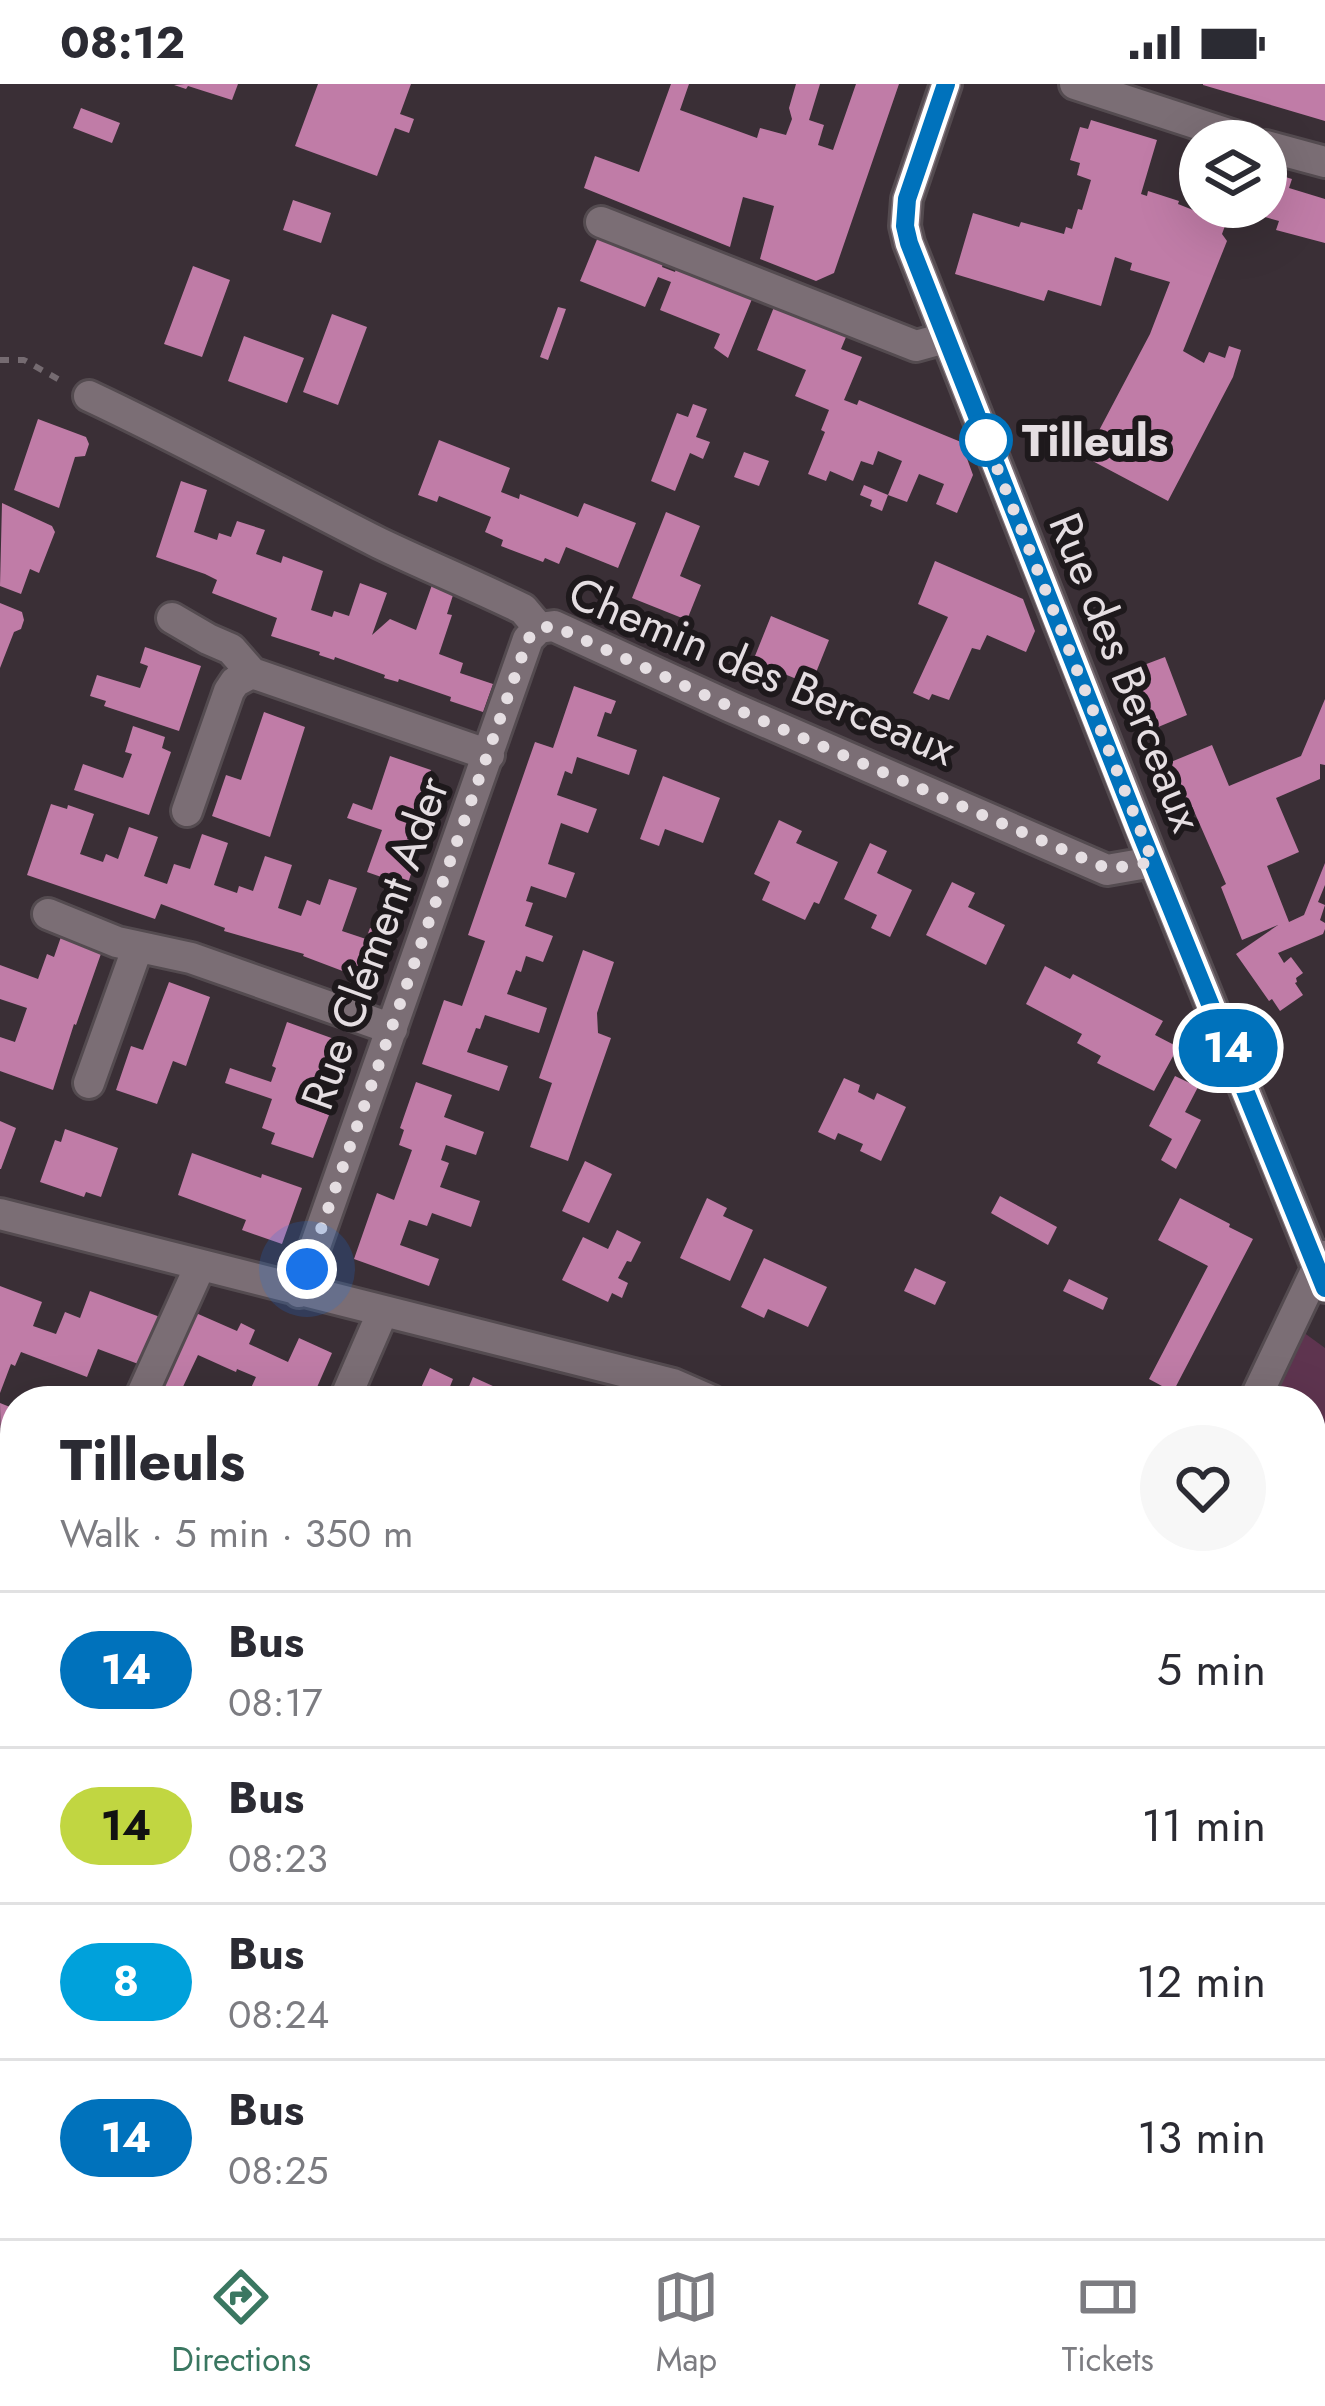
<!DOCTYPE html>
<html lang="en">
<head>
<meta charset="utf-8">
<style>
  body { margin:0; font-family:Jost,sans-serif; background:#f7f7f7; color:#2b2b33; height:100vh; display:flex; flex-direction:column; font-size:45px; white-space:nowrap }
  * { box-sizing:border-box; margin:0 }
  p { font-size:39px; color:#7c7c81 }
  .icon { flex:none; width:66px; height:66px; fill:none; stroke:currentColor; stroke-width:2; stroke-linecap:round; stroke-linejoin:round }
  .map { position:relative; flex:1; overflow:hidden }
  .side { position:absolute; left:0px; top:1302px; width:1326px; height:852px; display:flex; flex-direction:column; background:#fff; border-radius:48px 48px 0 0; box-shadow:0 12px 48px #0002 }
  .side>* { flex:none }
  .badge { padding:0 24px; border-radius:39px; font-size:42px; line-height:78px }
  .buttons { position:absolute; left:1179px; top:36px; display:grid; gap:24px }
  .buttons a { display:grid; place-items:center; width:108px; height:108px; border-radius:50%; background:#fff; box-shadow:0 12px 48px #0002; font-size:60px }
  .you { position:absolute; width:60px; height:60px; margin:-30px; border:9px solid #fff; border-radius:50%; background:#1a73e8; box-shadow:0 0 0 18px #1a73e833 }
  .map>.badge { position:absolute; translate:-50% -50%; box-shadow:0 0 0 6px #fff }
  .round { display:grid; place-items:center; flex:none; width:126px; height:126px; border-radius:63px; background:#f7f7f7 }
  .head { display:flex; align-items:center; justify-content:space-between; height:204px; padding:0 60px }
  h1 { font-size:57px; font-weight:700; line-height:90px }
  ul { padding:0; list-style:none }
  li { display:flex; align-items:center; gap:36px; height:156px; padding:0 60px; border-top:3px solid #e1e1e2 }
  li div { flex:1 }
  li b { display:block; font-size:45px }
  li em { font-style:normal }
  li .badge { min-width:132px; font-weight:700; text-align:center }
  .status { display:flex; justify-content:space-between; align-items:center; height:84px; padding:0 60px; background:#fff; direction:ltr }
  .status svg { height:33px; fill:currentColor }
  .dock { display:flex; justify-content:space-around; align-items:center; height:168px; border-top:3px solid #e1e1e2; background:#fff; font-size:33px; color:#7c7c81 }
  .dock a { display:grid; justify-items:center; gap:6px }
  .dock .on { color:#3a7761 }
  .map>svg:first-child { display:block }
  .green { fill:#5e344f }
  .building { fill:#c07ca7 }
  .lines { fill:none; stroke-linecap:round; stroke-linejoin:round }
  .lane-casing { stroke:#544b50; stroke-width:22 }
  .street-casing { stroke:#544b50; stroke-width:36 }
  .path { stroke:#756b71; stroke-width:6; stroke-dasharray:9 9; stroke-linecap:butt }
  .lane { stroke:#7b6e75; stroke-width:16 }
  .street { stroke:#7b6e75; stroke-width:30 }
  .line-casing { stroke:#fff; stroke-width:27 }
  .line { stroke:#0072bc; stroke-width:18 }
  .walk { stroke:#e5dee2; stroke-width:12; stroke-dasharray:0 21.6 }
  .stop-dot { fill:#fff; stroke:#0072bc; stroke-width:6 }
  .labels { text-anchor:middle; dominant-baseline:central; stroke-width:12; stroke-linejoin:round; paint-order:stroke }
  .stop-label { font-size:45px; font-weight:bold; fill:#e5dee2; stroke:#1e191c; text-anchor:start }
  .street-label { font-size:45px; fill:#e5dee2; stroke:#1e191c }
</style>
</head>
<body>
<div class="status"><b>08:12</b><svg viewBox="0 0 49 12"><path d="M0 12V9h3v3zM5 12V6h3v6zM10 12V3h3v9zM15 12V0h3v12zM26 1h20v11H26zM47 4h2v5h-2z"/></svg></div>
<div class="map">
<svg width="1325" height="2154" viewBox="0 0 1325 2154">
  <rect width="100%" height="100%" fill="#3a2f36"/>
  <path class="green" d="M1303 1248 1325 1264V1508H1311V1317H1270Z
    M1311 1622 1325 1629V1817L1311 1810Z"/>
  <path class="building" d="M185 0H238L232 16 188 2 186 5 174 1Z
    M318 0H411L400 30 414 35 409 49 395 44 377 92 295 62Z
    M671 0H689L680 26 757 54 760 44 786 51 792 35 789 24 796 0H820L809 36 824 41 818 61 833 66 856 0H899L834 189 816 197 760 175 774 122 743 113 730 163 584 104 595 72 639 88Z
    M1203 0H1325V37L1203 1Z
    M81 24 120 39 112 59 73 44Z
    M1091 36 1157 56 1141 110 1147 112 1148 107 1179 117 1178 120 1198 128 1200 123H1232L1222 150 1227 157 1183 267 1204 279 1209 268 1225 274 1229 262 1241 266 1233 293 1168 417 1085 373 1150 250 1170 198 1130 186 1132 179 1115 173 1101 222 1048 206 1044 217 955 190 973 129 1019 143 1021 138 1064 150 1066 143 1072 145 1078 125 1082 126 1091 96 1077 91 1080 79 1070 76 1080 43 1088 45Z
    M1266 87 1292 95 1289 104 1325 115V159L1276 146 1279 137 1233 124 1266 123Z
    M293 116 331 129 321 159 283 146Z
    M598 153 663 179 662 183 675 188 676 185 752 215 728 274 714 264 720 250 660 226 671 198 658 193 645 223 580 197Z
    M193 182 230 196 202 273 164 260Z
    M558 223 566 225 548 276 540 273Z
    M774 223 846 253 841 265 862 273 844 316 857 321 859 316 961 358 973 391 957 429 936 420 944 400 919 390 907 418 888 411 882 427 870 422 872 416 860 411 864 401 888 411 902 377 878 367 873 381 861 377 853 397 830 387 826 397 808 390 825 348 821 346 829 326 795 312 806 286 757 266Z
    M332 230 367 243 338 321 303 308Z
    M244 252 304 274 287 319 228 297Z
    M693 320 707 325 696 353 710 358 703 375 690 369 675 407 651 397 677 329 688 333Z
    M38 335 86 353 89 360 85 372 75 373 59 424 14 406Z
    M439 356 510 384 501 408 519 415 520 410 578 433 584 419 636 439 618 484 566 463 559 480 545 474 543 478 501 462 503 456 485 448 491 433 439 412 437 418 418 411Z
    M744 368 769 377 759 402 734 393Z
    M181 397 207 406 194 448 217 456 219 449 231 453 237 437 265 446 256 470 281 479 283 472 323 487 311 526 332 533 334 527 349 532 360 499 387 509 372 551 390 535 416 546 432 501 454 508 447 530 452 531 439 570 463 579 460 589 493 600 483 628 450 617 451 613 399 595 398 598 384 594 385 591 335 573 334 576 319 571 320 568 271 552 277 534 212 509 217 496 205 490 156 473Z
    M2 419 52 442 55 448 39 489 30 485 21 510 0 502Z
    M666 428 700 442 680 492 701 501 687 536 632 514Z
    M935 477 1023 515 1035 547 1026 568 987 551 980 566 972 564 949 616 932 610 929 616 913 609 948 533 918 520Z
    M0 519 22 528 24 536 21 545 14 548 0 584Z
    M771 532 829 556 811 601 753 577Z
    M145 563 201 582 179 647 104 622 106 617 90 612 97 591 140 604 148 582 140 579Z
    M1165 573 1187 631 1151 646 1128 587Z
    M574 602 616 617 611 630 605 628 597 652 637 666 629 691 577 673 572 690 565 687 557 711 597 725 588 749 561 739 548 780 575 789 566 814 531 802 526 817 533 819 525 842 553 852 543 878 526 872 521 888 516 886 507 910 547 924 539 949 485 931 480 945 476 944 467 968 508 982 499 1007 422 980 444 916 462 922 485 857 468 851 529 675 535 658 553 664Z
    M1325 615V681L1320 680V695L1276 714 1299 768 1267 782 1289 838 1304 831 1325 779V801L1318 818 1325 821 1320 836 1325 839V845L1323 850 1278 869 1284 879 1291 873 1303 889 1296 894 1297 898 1295 899 1303 911 1280 927 1272 915 1269 917 1236 870 1278 841 1242 856 1221 803 1226 800 1190 718 1182 721 1166 680 1212 661 1229 702 1301 672Z
    M264 628 305 643 270 753 212 732 226 691 241 696Z
    M133 642 165 653 162 664 171 668 149 731 74 706 83 680 123 694 132 670 125 668Z
    M390 672 431 686 407 755 421 760 407 802 367 788 382 746 347 734 353 719 372 726Z
    M663 692 720 714 703 759 665 745 659 762 640 755Z
    M51 720 67 725 68 721 94 730 80 770 103 778 106 770 118 775 129 743 158 753 144 792 167 800 174 780 190 785 202 750 228 759 214 801 237 809 239 802 253 807 265 772 292 781 278 824 301 832 307 816 320 821 329 795 357 804 342 847 366 855 370 844 384 849 369 897 303 872 304 870 224 847 225 844 161 820 155 835 27 791Z
    M779 736 802 747 796 759 838 778 819 820 814 818 805 836 762 816 770 798 754 790Z
    M870 759 887 767 877 789 912 806 890 853 871 844 877 831 844 815Z
    M952 798 975 809 968 823 1005 841 986 881 926 851Z
    M62 850 103 864 76 941 74 940 53 1006 0 987V953L15 958 27 924 0 915V881L38 895 47 870 54 873Z
    M583 866 614 878 597 929 598 949 611 954 568 1077 530 1063 552 999 539 994Z
    M1045 882 1070 895 1073 890 1163 937 1155 951 1178 963 1154 1007 1097 979 1101 972 1077 959 1082 950 1026 920Z
    M169 898 210 913 186 982 173 977 157 1020 116 1006 131 962 143 966Z
    M287 938 337 956 316 1026 329 1031 313 1074 271 1060 275 1049 262 1044 272 1015 225 999 230 984 271 998 276 984 272 982Z
    M1175 992 1198 1003 1185 1028 1201 1036 1176 1085 1161 1076 1172 1055 1149 1042Z
    M844 994 860 1001 858 1008 874 1016 877 1009 906 1023 881 1077 860 1067 863 1060 838 1049 835 1056 818 1048Z
    M416 998 452 1011 444 1033 484 1048 476 1071 446 1061 441 1076 449 1079 440 1103 480 1117 471 1143 432 1129 427 1142 409 1136 400 1161 439 1175 429 1202 354 1175 377 1109 394 1116 412 1066 399 1061 404 1046 400 1044Z
    M0 1037 16 1044 1 1085H0Z
    M65 1045 118 1064 101 1113 86 1108 84 1113 40 1098 55 1056 61 1058Z
    M192 1069 261 1094 262 1090 302 1104 282 1160 242 1146 246 1136 178 1111Z
    M585 1077 612 1090 589 1139 562 1127Z
    M1000 1112 1057 1143 1048 1161 991 1129Z
    M707 1114 727 1124 723 1132 753 1146 730 1197 680 1174Z
    M1180 1114 1230 1140 1229 1143 1253 1155 1173 1308 1149 1295 1208 1182 1158 1156Z
    M617 1146 641 1158 631 1178 627 1177 618 1194 628 1199 622 1214 612 1209 608 1218 562 1196 583 1153 608 1165Z
    M764 1174 827 1203 808 1243 768 1225 764 1234 741 1223Z
    M915 1184 946 1198 935 1221 904 1207Z
    M1069 1195 1108 1214 1103 1226 1063 1207Z
    M0 1202 42 1218 33 1242 56 1250 65 1228 80 1234 90 1207 160 1233 141 1281 98 1265 87 1293 21 1268 15 1282 11 1280 0 1309Z
    M189 1226 237 1247 241 1239 255 1246 249 1260 288 1278 299 1254 332 1269 311 1317 303 1314 301 1317H245L256 1293 237 1285 236 1288 198 1271 180 1309 157 1299Z
    M430 1284 453 1295 449 1305 465 1312 473 1293 526 1317H415Z
    M0 1319 15 1325V1355L6 1352 1 1368Z
    M15 1413V1491L12 1499 0 1494V1452Z
    M15 1539V1582L0 1615V1575Z
    M10 1632 15 1634V1690L0 1723V1654Z
    M0 1759 15 1766V1815L0 1808Z
    M0 1885 15 1891V1948L9 1945 13 1937 0 1931Z
    M0 2006 15 2013V2033L5 2056 0 2054Z
    M1311 2034 1325 2041V2092L1311 2085Z
    M0 2125 15 2130V2139H39L51 2144 46 2154H0Z
    M110 2139H198L196 2143 210 2148 208 2154H103Z
    M420 2139H486L479 2154H436L417 2145Z
    M702 2139H763L755 2154H694Z
    M843 2139H896L892 2147 905 2154H835Z
    M1143 2139H1313L1325 2145V2154H1172Z"/>
  <g class="lines">
    <g class="lane-casing">
      <path id="lane" d="M1311 2121 1325 2129"/>
    </g>
    <g class="street-casing">
      <path id="street" d="M946 0 907 115 905 142 909 159 1153 778 1325 1203
        M1075 0 1250 57
        M1266 62 1325 78
        M601 138 916 262 945 254
        M89 312C187 358 282 410 379 459 427 482 476 502 523 525L539 544
        M172 534 208 555 231 565 252 589 489 671
        M539 544 554 542 731 623 1107 786 1153 778
        M187 727 229 607 235 598 252 589
        M48 830 117 858 191 874 392 945
        M89 999 137 865
        M0 1130 673 1300 712 1317
        M299 1208 528 555 539 544
        M139 1317 200 1182
        M344 1317 383 1227
        M1254 1317 1323 1172
        M1311 1531 1325 1530
        M0 1843 15 1850
        M0 2089 15 2091
        M1017 2139 1029 2154
        M69 2154 76 2139
        M355 2154 362 2139
        M810 2154 817 2139"/>
    </g>
    <path class="path" d="M0 276H24L65 299
      M0 1633 2 1634 15 1609
      M1311 1659 1325 1631
      M1311 1673 1325 1680
      M1311 1713 1325 1720
      M1311 1753 1325 1761"/>
    <use href="#lane" class="lane"/>
    <use href="#street" class="street"/>
  </g>
  <g class="lines">
    <g class="line-casing">
      <path id="line" d="M946 0 907 115 905 142 909 159 1138 742 1325 1204"/>
    </g>
    <use href="#line" class="line"/>
    <path class="walk" d="M307 1185 528 555 539 544 554 542 731 623 1108 785 1153 778 986 356"/>
  </g>
  <circle class="stop-dot" cx="986" cy="356" r="24"/>
  <g class="labels">
    <g class="stop-label">
      <text x="1022" y="356">Tilleuls</text>
    </g>
    <g class="street-label">
      <text transform="translate(762 587) rotate(23)">Chemin des Berceaux</text>
      <text transform="translate(1126 588) rotate(68)">Rue des Berceaux</text>
      <text transform="translate(375 859) rotate(-70)">Rue Clément Ader</text>
    </g>
  </g>
</svg>
<div class="buttons">
<a><svg class="icon" aria-label="layers" viewBox="0 0 24 24"><path d="M12 4l9 5-9 5-9-5zM3 14l9 5 9-5"/></svg></a>
</div>
<div class="you" style="left:307px;top:1185px"></div>
<b class="badge" style="left:1228px;top:964px;background:#0072bc;color:#fff">14</b>
<section class="side">
<div class="head"><div><h1>Tilleuls</h1><p>Walk · 5 min · 350 m</p></div><a class="round"><svg class="icon" aria-label="heart" viewBox="0 0 24 24"><path d="M12 20l-8-8c-3-5 5-10 8-4 3-6 11-1 8 4z"/></svg></a></div>
<ul>
<li><span class="badge" style="background:#0072bc;color:#fff">14</span><div><b>Bus</b><p>08:17</p></div><em>5 min</em></li>
<li><span class="badge" style="background:#c1d641;color:#111">14</span><div><b>Bus</b><p>08:23</p></div><em>11 min</em></li>
<li><span class="badge" style="background:#00a1db;color:#fff">8</span><div><b>Bus</b><p>08:24</p></div><em>12 min</em></li>
<li><span class="badge" style="background:#0072bc;color:#fff">14</span><div><b>Bus</b><p>08:25</p></div><em>13 min</em></li>
</ul>
</section>
</div>
<nav class="dock">
<a class="on"><svg class="icon" aria-label="directions" viewBox="0 0 24 24"><path d="M12 3l9 9-9 9-9-9zM9 14v-3h6M13 9l2 2-2 2"/></svg>Directions</a>
<a><svg class="icon" aria-label="map" viewBox="0 0 24 24"><path d="M3 6l6-2 6 2 6-2v14l-6 2-6-2-6 2zM9 4v14M15 6v14"/></svg>Map</a>
<a><svg class="icon" aria-label="tickets" viewBox="0 0 24 24"><path d="M3 7h18v10H3zM15 7v10"/></svg>Tickets</a>
</nav>
</body>
</html>
